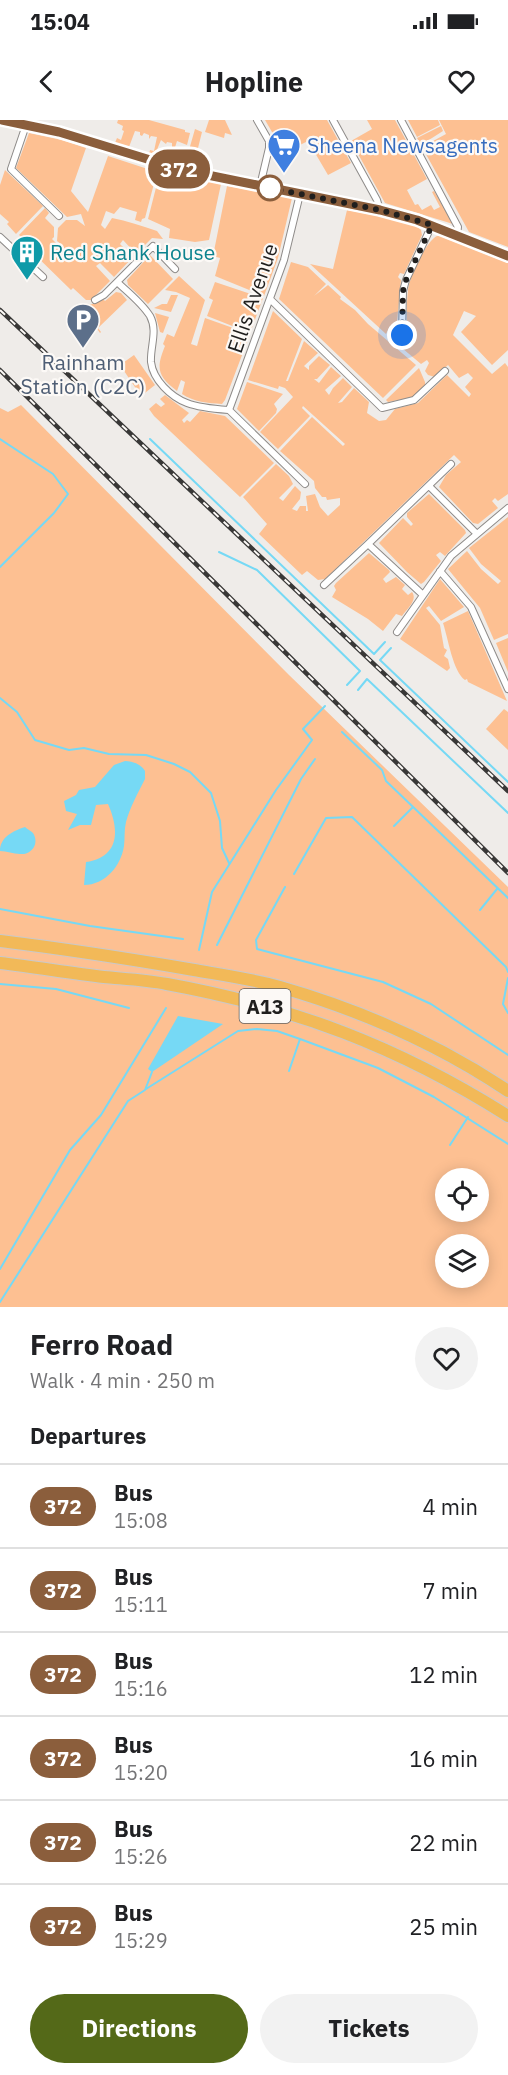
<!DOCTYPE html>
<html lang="en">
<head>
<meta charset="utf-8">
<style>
  body { margin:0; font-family:"IBM Plex Sans",sans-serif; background:#f2f2f2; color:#202124; height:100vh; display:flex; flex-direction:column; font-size:22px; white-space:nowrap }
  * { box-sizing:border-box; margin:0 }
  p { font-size:20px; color:#757577 }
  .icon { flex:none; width:33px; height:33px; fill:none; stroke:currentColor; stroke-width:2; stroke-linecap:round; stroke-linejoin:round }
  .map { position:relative; height:1187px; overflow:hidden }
  .sheet { display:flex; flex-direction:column; background:#fff; flex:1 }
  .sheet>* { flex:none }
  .badge { padding:0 12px; border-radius:20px; font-size:21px; line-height:39px }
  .controls { position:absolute; left:435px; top:1048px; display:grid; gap:12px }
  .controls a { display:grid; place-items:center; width:54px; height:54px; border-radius:50%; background:#fff; box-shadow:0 3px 15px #0003; font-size:30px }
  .you { position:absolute; width:30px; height:30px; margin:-15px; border:4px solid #fff; border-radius:50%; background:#1a73e8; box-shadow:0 0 0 9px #1a73e833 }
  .map>.badge { position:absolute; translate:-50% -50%; box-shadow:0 0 0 3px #fff }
  h2 { padding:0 30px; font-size:22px; line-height:54px }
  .round { display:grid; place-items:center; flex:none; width:63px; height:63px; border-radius:32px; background:#f2f2f2 }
  .overview { display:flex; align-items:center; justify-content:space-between; height:102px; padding:0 30px }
  h1 { font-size:28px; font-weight:800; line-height:45px }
  .action { display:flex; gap:12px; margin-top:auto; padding:12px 30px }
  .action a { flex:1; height:69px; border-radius:36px; background:#546918; color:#fff; font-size:24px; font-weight:800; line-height:69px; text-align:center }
  .action a+a { background:#f2f2f2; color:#202124 }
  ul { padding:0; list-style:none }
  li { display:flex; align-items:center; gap:18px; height:84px; padding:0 30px; border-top:2px solid #e0e0e0 }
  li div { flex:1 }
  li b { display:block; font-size:22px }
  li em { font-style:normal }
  li .badge { min-width:66px; font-weight:700; text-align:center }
  .status { display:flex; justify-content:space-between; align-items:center; height:42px; padding:0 30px; background:#fff; direction:ltr }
  .status svg { height:16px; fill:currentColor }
  header { display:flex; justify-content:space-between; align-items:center; height:78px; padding:0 30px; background:#fff; font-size:27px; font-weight:800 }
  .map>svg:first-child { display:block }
  .green { fill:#fdc092; fill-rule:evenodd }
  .water { fill:#76d9f5 }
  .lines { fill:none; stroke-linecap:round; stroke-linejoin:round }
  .stream { stroke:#76d9f5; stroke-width:2 }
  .street-casing { stroke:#8e8b89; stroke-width:8 }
  .secondary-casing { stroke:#8e8b89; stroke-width:10 }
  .highway-casing { stroke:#c9c9c9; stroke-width:14 }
  .street { stroke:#fff; stroke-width:6 }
  .secondary { stroke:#fff; stroke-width:9 }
  .highway { stroke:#f2b958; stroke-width:12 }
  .rail-casing { stroke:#393837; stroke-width:4.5 }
  .rail { stroke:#fcf9f6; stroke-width:2; stroke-dasharray:7; stroke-linecap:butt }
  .line-casing { stroke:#fff; stroke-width:14 }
  .line { stroke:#8b5e3c; stroke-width:9 }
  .walk { stroke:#201f1e; stroke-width:6; stroke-dasharray:0 10.8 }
  .stop-dot { fill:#fff; stroke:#8b5e3c; stroke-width:3 }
  .labels { text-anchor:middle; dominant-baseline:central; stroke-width:4.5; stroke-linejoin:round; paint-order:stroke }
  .shield { fill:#fcf9f6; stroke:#62605f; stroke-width:1.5 }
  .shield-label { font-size:20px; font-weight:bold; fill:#201f1e }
  .shop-label { font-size:21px; fill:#366cbe; stroke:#fcf9f6; text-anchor:start }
  .culture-label { font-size:21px; fill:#0d838f; stroke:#fcf9f6; text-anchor:start }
  .street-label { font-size:21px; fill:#201f1e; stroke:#fcf9f6 }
  .service-label { font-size:21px; fill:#4e5e75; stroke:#fcf9f6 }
</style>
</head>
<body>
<div class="status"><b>15:04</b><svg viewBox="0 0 49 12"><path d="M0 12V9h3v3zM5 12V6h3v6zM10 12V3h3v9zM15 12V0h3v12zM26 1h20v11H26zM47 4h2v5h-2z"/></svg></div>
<header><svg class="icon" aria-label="back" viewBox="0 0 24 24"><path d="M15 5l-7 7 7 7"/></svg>Hopline<svg class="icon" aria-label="heart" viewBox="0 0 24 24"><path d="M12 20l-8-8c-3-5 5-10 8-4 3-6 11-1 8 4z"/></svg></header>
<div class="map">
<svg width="508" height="1187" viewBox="0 0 508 1187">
  <rect width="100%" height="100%" fill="#efece9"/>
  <path class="green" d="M118 0H149L185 10V12L190 13 187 25 177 21 172 37V23L167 22 166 24 161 20 156 32 161 33 160 37 149 34 150 30 154 31 157 17 151 16 149 19V15L144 13 142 16 140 15V12L135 11 129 27 115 23 117 18 121 20 124 11 122 10 123 6 117 3Z
    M209 0H225L232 15 225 13 224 18 205 12Z
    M265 0H327L351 43 328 55 308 21 286 32H277L279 24Z
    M367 0H395L427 59 407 70 415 85 418 84 422 90 431 85 434 90 440 87 432 72 434 71 453 104 385 83 351 21 372 9Z
    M408 0H438L440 5 417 17Z
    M439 0H508V127L469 112 422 27 446 14Z
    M441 6 443 11 421 25 417 18Z
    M195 9 202 12 197 32 189 30Z
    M29 13 62 20 86 28 71 71 88 92 108 36 157 52 145 98 142 99 141 102 135 100 137 92 120 87 114 94 106 91 101 105 105 109 112 98C127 101 142 106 157 111L163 119 152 118 136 134 123 120 120 124 133 137 114 157 100 143 96 146 110 161 91 180H86L73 168 71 170 27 127 29 124 19 115 45 88 49 93 45 98 54 107V117L52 119 60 127 62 125 57 121 58 108 66 100H77L85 106 81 94 67 97 16 48Z
    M5 50 43 86 16 114 7 104 9 102 0 94V65Z
    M160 52 221 64 209 120 195 122 169 118 170 109 148 99Z
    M227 66 292 78 278 138 264 176 215 156 220 138 213 136Z
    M347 90 393 99 418 107 421 110 422 115 404 154 400 153 398 157 401 160 397 202 395 206H390L386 214 310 144 333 149Z
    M437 116H440L508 143V230L492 245 461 212 476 196 464 191 453 215 492 254 505 243 508 247V374L498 381 495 378 492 381 498 388 478 404 473 403 439 367 446 355 461 342 454 335 325 459 318 460 307 451 302 455 259 414 267 404 243 377 276 344 289 356 293 364 279 378 283 381 295 366 301 372 300 379 292 389 297 391 300 386H306V391H308L306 376 315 374 320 387 328 396 340 385V378L327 380 326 377H322L315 368 314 361 280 331 312 297 343 326 345 324 303 286 302 288 310 296 278 329 260 312 293 277 285 268 279 266 278 269 248 260 273 191 302 219 286 261H288L304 221 318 233 304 246 309 250V246L319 236 330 245 317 259H314L319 263 331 247 341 256 325 270 329 275 333 268 343 258 352 267 338 283 342 282 354 268 369 282 367 293 379 301 386 300 395 289 418 283 447 255 469 277 471 274 465 267 473 258 468 253 459 258 448 245 435 257 428 255 425 251 429 243 427 240 421 244 396 223H407C407 206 406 187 408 170 409 158 426 121 437 116Z
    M150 135 173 159 148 184 128 165 127 160Z
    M291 142 308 147 326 164 314 176 328 165 341 177 340 179 355 190 368 204 416 245 383 278 279 179Z
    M179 156 205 180 191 224 197 226 205 198 250 214 225 280 222 284C208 283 194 282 182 274L185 262 181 260 177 271C157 256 156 248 165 226L163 224 167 214 174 217 190 178 176 172 165 170Z
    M215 162 263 178 250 213 207 196 213 180 209 178Z
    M116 172 121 173 127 180 98 208 101 212 100 213 82 187 96 183 102 178 105 181Z
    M171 175H178L171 192 154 188 162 184H167Z
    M155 193 169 197 163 213 160 212Z
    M134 235 155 265 141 276 120 245Z
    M419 248 425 262V266L414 277 388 282 386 280Z
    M247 262 283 274 274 284 277 289 276 293 259 311 237 289Z
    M165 275 189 293 182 300 184 303 187 300 190 302 200 291 225 296 274 343 240 377 154 296 149 289 156 283 161 287 165 284 160 279Z
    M21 285 289 555 508 767V1187H0V288L8 292ZM446 1059H478V1092H446ZM446 1125H478V1158H446Z
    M429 374 465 410 466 413 445 436 440 432 436 435 441 441 424 462 421 464 407 452 379 423 403 398 411 406 413 404 407 397V393Z
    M508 397V514L494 520 480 488 448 449 467 431 481 449 498 464 501 461 481 444 469 428Z
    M369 433 389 450 390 452 383 459 386 463 396 457 405 465 402 469 408 475 412 472C418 480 407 489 402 496L396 494 383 511 368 499 332 477 336 470 334 466 336 463Z
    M440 459 464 487 441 501 429 486 426 488 440 505 444 528 447 530 444 536 448 539 450 548 447 551 400 519Z
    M468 491 507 581 468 562 467 559 465 560C453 552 448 518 443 503Z
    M508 518V552L496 523Z
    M504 589 508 592V630L486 609Z"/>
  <path class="water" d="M125 641C132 641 141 644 145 651V659C138 673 130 687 126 702 124 710 125 718 124 726 121 746 105 765 84 765L86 742C119 737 120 711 108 684L96 685 91 705H80L68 710 77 694 66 691 64 681 76 675 79 670 95 667 114 645Z
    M25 707C27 709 31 711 33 713 40 724 31 735 20 734 13 734 7 731 0 731 0 717 13 711 25 707Z
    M178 896 223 904 152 952 148 949Z"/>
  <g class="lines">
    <path class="stream" d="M0 319 53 354 68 374 54 393 0 447
      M150 319 374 534 385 522
      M219 432 257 450 360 551 347 565
      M391 528 380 540 508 662
      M358 570 367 559 508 693
      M0 578 17 592 35 620 69 630 84 628 109 634 146 635 174 644 190 652 211 673 220 701 222 728 229 743
      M342 612 382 650 386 661 508 778
      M394 706 413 687
      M294 754 326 698 352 697 506 847 508 852
      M285 767 256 820 257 829 383 862 431 884 508 935
      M0 789 90 806 183 819
      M480 790 497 769
      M217 825 301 659 315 639
      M199 830 212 772 276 670 312 620 303 609 325 586
      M508 858 503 884 508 893
      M0 864 56 869 129 888
      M300 919 378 948 434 977 508 1024
      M146 969 238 911 257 909 277 911 300 919 289 951
      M450 1025 468 997
      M0 1149 70 1030 101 995 166 888
      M0 1182 128 981 145 970 152 952"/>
    <g class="street-casing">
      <path id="street" d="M257 0 269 21V28L260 66
        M333 0 377 80 380 90
        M401 0 458 107 457 115
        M26 5 11 49 59 96
        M0 117 43 157
        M117 162C128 172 142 183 150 196 158 211 150 227 151 242 153 260 171 277 187 283 200 288 215 289 229 290
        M270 179 382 288 414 280 445 251
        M95 180 104 175 153 126 175 149
        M402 215 403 171 406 160 432 105
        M229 290 284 140 300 74
        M229 290 305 364
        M429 366 476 413
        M440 451 471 487 508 569
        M324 465 368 424
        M423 475 368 424 451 344
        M397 512 451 436 508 388"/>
    </g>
    <g class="secondary-casing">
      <path id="secondary" d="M2 0 59 11 183 50 380 90 417 100 508 136"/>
    </g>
    <g class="highway-casing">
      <path id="highway" d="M0 821C65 829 130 839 194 850 223 855 252 859 280 867 360 890 438 924 508 971
        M0 843C35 847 69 853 104 857 125 859 146 860 167 864 294 887 399 927 508 996"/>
    </g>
    <use href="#street" class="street"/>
    <use href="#secondary" class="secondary"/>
    <use href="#highway" class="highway"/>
    <g class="rail-casing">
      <path id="rail" d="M0 190 508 671
        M0 250 508 753"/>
    </g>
    <use href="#rail" class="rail"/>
  </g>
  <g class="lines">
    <g class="line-casing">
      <path id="line" d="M2 0 59 12 183 50 380 90 417 100 508 136"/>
    </g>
    <use href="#line" class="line"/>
    <path class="walk" d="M270 68 380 90 432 105 406 160 403 171 402 215"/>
  </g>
  <defs>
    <g id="supermarket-pin" transform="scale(1.725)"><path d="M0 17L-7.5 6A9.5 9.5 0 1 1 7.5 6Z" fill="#3f7fe0" stroke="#fcf9f6"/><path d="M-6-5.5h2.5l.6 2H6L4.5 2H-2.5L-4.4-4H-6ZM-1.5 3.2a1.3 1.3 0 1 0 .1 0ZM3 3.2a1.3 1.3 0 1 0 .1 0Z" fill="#fff"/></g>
    <g id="building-pin" transform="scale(1.725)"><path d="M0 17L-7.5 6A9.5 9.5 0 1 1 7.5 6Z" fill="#0f9aa8" stroke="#fcf9f6"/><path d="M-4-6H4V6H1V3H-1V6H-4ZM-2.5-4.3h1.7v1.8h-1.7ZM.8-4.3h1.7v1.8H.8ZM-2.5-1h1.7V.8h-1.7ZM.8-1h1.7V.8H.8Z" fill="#fff"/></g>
    <g id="parking-pin" transform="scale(1.725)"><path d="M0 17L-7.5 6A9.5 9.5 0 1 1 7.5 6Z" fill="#5c6f8a" stroke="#fcf9f6"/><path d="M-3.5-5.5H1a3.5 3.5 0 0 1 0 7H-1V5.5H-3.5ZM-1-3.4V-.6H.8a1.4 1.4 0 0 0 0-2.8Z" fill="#fff"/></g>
  </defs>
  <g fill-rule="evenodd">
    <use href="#supermarket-pin" x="284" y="25"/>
    <use href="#building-pin" x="27" y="132"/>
    <use href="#parking-pin" x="83" y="200"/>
  </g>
  <circle class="stop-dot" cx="270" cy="68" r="12"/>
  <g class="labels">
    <rect class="shield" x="239.5" y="869" width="51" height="34" rx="4.5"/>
    <g class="shield-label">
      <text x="265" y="886">A13</text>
    </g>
    <g class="shop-label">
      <text x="307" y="25">Sheena Newsagents</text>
    </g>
    <g class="culture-label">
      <text x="50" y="132">Red Shank House</text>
    </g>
    <g class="street-label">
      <text transform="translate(252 178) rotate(-71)">Ellis Avenue</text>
    </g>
    <g class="service-label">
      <text x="83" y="242">Rainham<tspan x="83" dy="24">Station (C2C)</tspan></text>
    </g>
  </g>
</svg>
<div class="controls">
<a><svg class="icon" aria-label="locate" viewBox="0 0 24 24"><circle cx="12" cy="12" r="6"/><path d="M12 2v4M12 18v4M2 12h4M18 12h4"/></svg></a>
<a><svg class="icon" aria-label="layers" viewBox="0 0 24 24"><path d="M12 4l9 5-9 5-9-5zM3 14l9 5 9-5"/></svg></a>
</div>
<div class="you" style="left:402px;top:215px"></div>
<b class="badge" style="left:179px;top:49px;background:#8b5e3c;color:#fff">372</b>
</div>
<section class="sheet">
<div class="overview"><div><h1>Ferro Road</h1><p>Walk · 4 min · 250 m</p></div><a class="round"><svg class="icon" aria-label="heart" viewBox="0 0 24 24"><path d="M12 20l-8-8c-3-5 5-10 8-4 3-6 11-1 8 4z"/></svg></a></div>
<h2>Departures</h2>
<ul>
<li><span class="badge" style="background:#8b5e3c;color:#fff">372</span><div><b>Bus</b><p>15:08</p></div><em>4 min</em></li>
<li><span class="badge" style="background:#8b5e3c;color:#fff">372</span><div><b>Bus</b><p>15:11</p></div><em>7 min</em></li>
<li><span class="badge" style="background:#8b5e3c;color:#fff">372</span><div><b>Bus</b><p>15:16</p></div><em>12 min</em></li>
<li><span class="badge" style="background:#8b5e3c;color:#fff">372</span><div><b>Bus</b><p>15:20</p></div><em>16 min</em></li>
<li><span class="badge" style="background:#8b5e3c;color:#fff">372</span><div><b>Bus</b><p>15:26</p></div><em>22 min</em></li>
<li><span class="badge" style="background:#8b5e3c;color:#fff">372</span><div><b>Bus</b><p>15:29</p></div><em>25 min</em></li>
</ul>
<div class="action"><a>Directions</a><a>Tickets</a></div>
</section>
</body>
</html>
